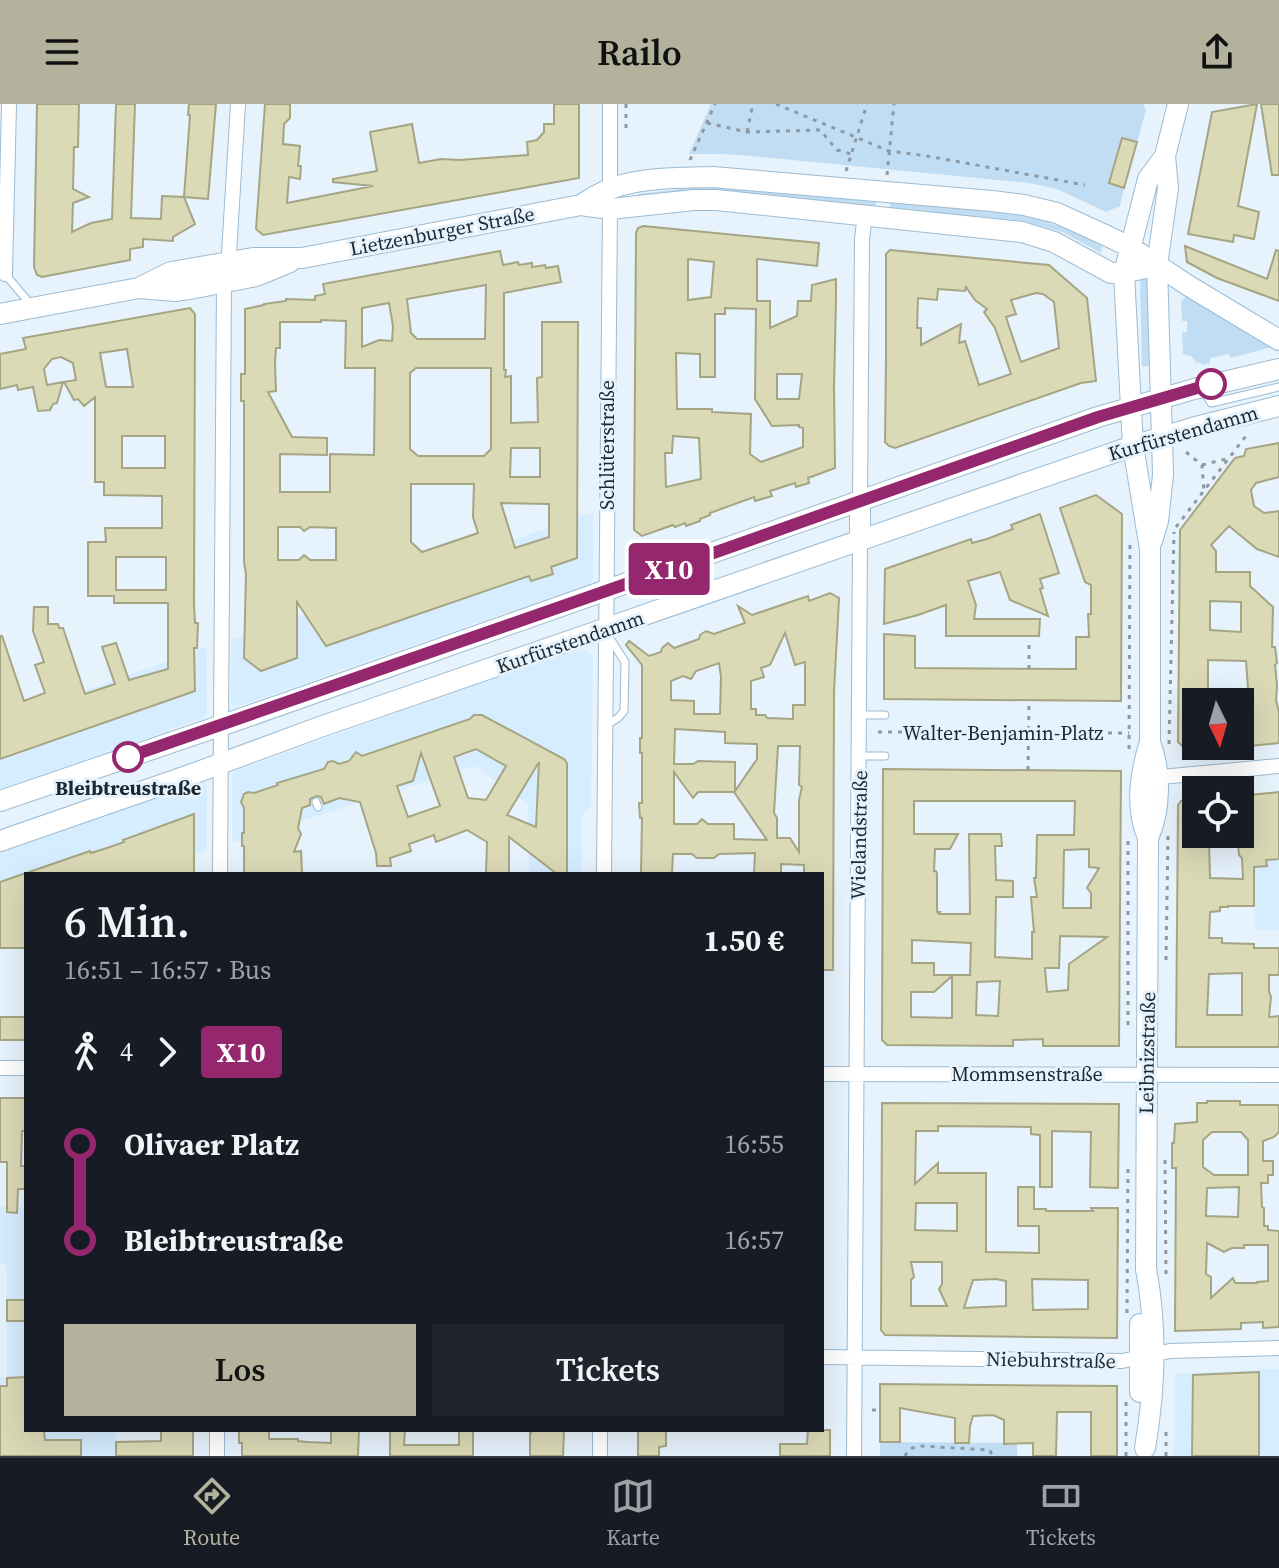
<!DOCTYPE html>
<html lang="de">
<head>
<meta charset="utf-8">
<style>
  body { margin:0; font-family:"Source Serif 4",serif; background:#20242c; color:#f1f3f6; height:100vh; display:flex; flex-direction:column; font-size:30px; white-space:nowrap }
  * { box-sizing:border-box; margin:0 }
  p { font-size:26px; color:#9ea1a6 }
  .icon { flex:none; width:44px; height:44px; fill:none; stroke:currentColor; stroke-width:2; stroke-linecap:round; stroke-linejoin:round }
  .map { position:relative; flex:1; overflow:hidden }
  .sheet { position:absolute; left:24px; top:768px; width:800px; height:560px; display:flex; flex-direction:column; background:#171b24; border-radius:0px; box-shadow:0 8px 32px #0002 }
  .sheet>* { flex:none }
  .badge { padding:0 16px; border-radius:6px; font-size:28px; line-height:52px }
  .needle { width:52px; rotate:175deg }
  .fabs { position:absolute; left:1182px; top:584px; display:grid; gap:16px }
  .fabs a { display:grid; place-items:center; width:72px; height:72px; border-radius:0px; background:#171b24; box-shadow:0 8px 32px #0002; font-size:40px }
  .map>.badge { position:absolute; translate:-50% -50%; box-shadow:0 0 0 4px #fff }
  .legs { display:flex; align-items:center; gap:12px; height:88px; padding:0 40px; font-size:26px }
  .legs p { margin-inline-start:auto }
  .summary { display:flex; align-items:center; justify-content:space-between; height:136px; padding:0 40px }
  h1 { font-size:44px; font-weight:600; line-height:60px }
  .action { display:flex; gap:16px; margin-top:auto; padding:16px 40px }
  .action a { flex:1; height:92px; border-radius:0px; background:#b2b29d; color:#111; font-size:32px; font-weight:600; line-height:92px; text-align:center }
  .action a+a { background:#20242c; color:#f1f3f6 }
  ul { padding:0 40px; list-style:none }
  li { display:flex; align-items:center; gap:28px; height:96px; font-size:30px }
  li i { display:grid; place-items:center; width:12px; height:100%; margin:0 10px; background:currentColor }
  li i::after { content:''; width:20px; height:20px; margin:-10px; border:6px solid; border-radius:50%; background:#171b24 }
  li p { margin-inline-start:auto }
  li:first-child i { background:linear-gradient(#0000 50%,currentColor 0) }
  li:last-child i { background:linear-gradient(currentColor 50%,#0000 0) }
  header { display:flex; justify-content:space-between; align-items:center; height:104px; padding:0 40px; background:#b2b29d; color:#111; font-size:36px; font-weight:600 }
  .menu { display:flex; justify-content:space-around; align-items:center; height:112px; border-top:2px solid #363941; background:#171b24; font-size:22px; color:#9ea1a6 }
  .menu a { display:grid; justify-items:center; gap:4px }
  .menu .active { color:#b2b29d }
  .map>svg:first-child { display:block }
  .built { fill:#d6edff }
  .green { fill:#c1ddf3 }
  .building { fill:#dadab7; stroke:#a5a583; stroke-width:2; fill-rule:evenodd }
  .lines { fill:none; stroke-linecap:round; stroke-linejoin:round }
  .lane-casing { stroke:#9cbbd2; stroke-width:9 }
  .street-casing { stroke:#9cbbd2; stroke-width:16 }
  .secondary-casing { stroke:#9cbbd2; stroke-width:22 }
  .path { stroke:#8d99a3; stroke-width:3; stroke-dasharray:4 6; stroke-linecap:butt }
  .lane { stroke:#fff; stroke-width:7 }
  .street { stroke:#fff; stroke-width:14 }
  .secondary { stroke:#fff; stroke-width:20 }
  .line-1-casing { stroke:#fff; stroke-width:18 }
  .line-1 { stroke:#95276e; stroke-width:12 }
  .stop-1-dot { fill:#fff; stroke:#95276e; stroke-width:4 }
  .labels { text-anchor:middle; dominant-baseline:central; stroke-width:6; stroke-linejoin:round; paint-order:stroke }
  .street-label { font-size:20px; fill:#1c2831; stroke:#e6f2fc }
  .stop-label { font-size:20px; font-weight:bold; fill:#1c2831; stroke:#e6f2fc }
</style>
</head>
<body>
<header><svg class="icon" aria-label="menu" viewBox="0 0 24 24"><path d="M4 6h16M4 12h16M4 18h16"/></svg>Railo<svg class="icon" aria-label="share" viewBox="0 0 24 24"><path d="M12 15V3M7 8l5-5 5 5M5 13v7h14v-7"/></svg></header>
<div class="map">
<svg width="1279" height="1352" viewBox="0 0 1279 1352">
  <rect width="100%" height="100%" fill="#e6f2fc"/>
  <path class="built" d="M593 408V475L591 479 242 601 234 602 231 600V536Z
    M207 543V610L202 615 0 685V617Z
    M584 545 591 550 593 554 591 701 582 711 581 770H529L528 700 474 662 232 739V668L488 576Z
    M202 677 205 678 207 682V746L145 770H26L0 825V747Z
    M1279 688V826H1255L1254 757 1247 691Z
    M0 1102 26 1103V1326H116V1352H0V1274L7 1273V1161L0 1160Z
    M1279 1265V1352H1174L1175 1270Z"/>
  <path class="green" d="M711 0H1143L1146 6 1137 38 1122 34 1109 79 1124 84 1120 102 1106 108 1057 85 1029 79 752 52 722 50H689Z
    M696 83H717L876 98V103L638 94V90Z
    M890 98 1024 111C1052 118 1076 128 1102 142L1101 149 1062 128 1023 117 890 104Z
    M1140 172H1146L1148 175 1151 261 1142 263Z
    M1186 192 1272 243 1230 254 1229 250 1210 254V259L1201 261V258L1197 259 1191 252 1183 250 1182 229 1187 228V217H1182L1181 198Z
    M880 1338 1017 1339V1352H880Z"/>
  <path class="building" d="M37 0H79L78 43H74L73 85 89 93 73 99 72 128 91 119 112 115 116 0H135L131 114 161 115 162 92 184 93 195 120 173 133V137L143 135V143L130 145V156L42 173 37 171 34 163Z
    M189 0H216L208 95 184 93 190 11H188Z
    M265 0H290V14L284 20 283 40 300 42 298 62H301L300 75 289 73 287 99 373 82 333 78V75L377 67 370 28 412 20 419 59 441 55 459 56 528 51 527 38 537 36 544 28V20H554V0H579V74L263 131 256 125Z
    M1257 0 1238 102 1259 108 1254 135 1234 131 1233 138 1188 130 1212 8Z
    M1261 0H1279V71H1272Z
    M1122 34 1137 38 1124 84 1109 79Z
    M643 122 819 139 817 162 757 155V197H770V224L797 212 798 197H811L812 181 836 175V195L834 282 835 364 808 374 809 379 796 383 795 379 770 387 772 392 755 397 754 393 710 409V411L700 415V417L686 422 685 419 675 423 673 421 642 432 634 426 636 129 638 124ZM688 155 714 158 711 193 688 196ZM725 204 756 205 755 295 772 322 799 321V323L803 324V343L761 358 750 350 751 310 712 308V305H677L676 249 700 250V273H715V210H725ZM777 270H802L799 295H777ZM673 332 699 334 701 375 666 383 665 349H672Z
    M1185 142 1267 175 1276 146 1279 147V197L1217 174 1187 158Z
    M890 146 1049 161 1087 194 1096 277 1081 279 895 344 889 342 885 338 886 256V150ZM966 183 975 196 987 205 984 208 995 224 1011 270 979 281 965 237 959 239 961 220 921 241V224H917L918 194 937 196 938 185 965 187ZM1036 189 1043 190 1054 198 1059 244 1021 258 1006 213 1016 210 1011 196Z
    M500 147 503 161 518 158 519 161 532 159V163L545 161 546 164 558 162 561 178 504 189V266H506L505 273 511 272V319L538 318 537 274 542 273V218H578L577 454 551 463 553 470 531 477 529 472 326 542 297 498V554L261 567 244 554 246 470 244 458V297H241V270H245V205L264 201V200L286 197V195L315 196V192L325 190 323 180ZM486 181 485 235H417L411 229 407 195ZM389 199 393 222 392 237 379 236 362 243V204ZM321 216 346 217 345 264H375L374 351 330 350V388H280V350L327 351V334L292 333 268 288 276 287 275 259 276 244H280V218H321ZM416 264H491V345L484 352H418L410 345V269ZM511 344H540V373H510ZM411 380H474L473 413 478 429 422 448 411 438ZM501 399 549 400V433L515 444ZM278 423H300L304 427 310 423 336 424V456H310L304 451 299 456H278Z
    M190 204 195 210 194 500 195 519H198L197 544H194L195 587 0 655V532H2L24 597 45 589 35 561 44 558 33 527 34 503H48V520H58L59 524H63L85 590 115 580 102 543 116 539 129 576 168 565V499H114V492H88V438H106L105 424H162V392L104 391V378H95V293L84 302 78 295 74 296 64 278 76 276 73 259 61 253 52 255 44 265 47 281 63 278 57 299 53 300 50 306 38 307 33 283 18 286 17 281 0 285V250L26 245 23 234ZM127 245 133 283H106L100 249ZM122 332H165V364H122ZM116 453H166V486H116Z
    M1279 339V373L1256 379 1251 386 1254 402 1264 409 1279 407V453L1257 445 1229 422 1211 441 1216 447V468H1250V482L1273 503 1272 543H1275L1277 559 1275 561 1277 581 1276 596 1279 608V639L1240 643V613L1250 612 1246 557 1208 556V598H1196V654L1178 638 1180 426 1235 354 1244 352 1246 345ZM1210 497 1241 498V528L1210 526Z
    M1096 391 1122 410 1121 597 884 595V530L915 532V564L1076 565V533H1089L1088 510H1091V481L1085 478 1060 404Z
    M1040 410 1059 469 1040 475 1043 484 1040 485 1048 512 1010 496 1000 468 968 477 976 501 974 515H1040L1039 532H946V501L918 511 884 520 885 465 971 435 972 439 987 435 1013 425 1011 421Z
    M830 489 839 494 834 588 833 866H822V770H804V761L781 760V770H754L755 749 719 750 714 754H697L692 750H673L672 770H641L642 714H640L639 699H642V649H640V634H642V561L626 541 629 537 649 552 661 548 662 544 668 539 674 544 699 535 700 531 706 527 714 530 745 519 738 502 752 511 808 492 809 497ZM785 529 795 561 805 558V601H793V615L767 614 765 611H756V605H751V577L764 573 761 564 770 561ZM719 559 721 573 720 610H694V597L671 596V577L683 572 691 575 696 567ZM675 625 725 628V639L757 640V655L735 687V658L698 657 693 660H674ZM778 642H800L799 681 802 683 799 696V748L790 734H777V714L774 709ZM674 668 693 694 698 688H734L767 736 734 735V720H708L702 715 697 720H674Z
    M474 611H482L564 655 567 659V770H557L509 733V770H486L487 738 467 726 436 738 434 731 409 740 411 747 390 754 391 762H377L376 749 360 698 339 694 324 700 321 693 316 692 310 695V701L302 704 298 724 301 730 294 748 301 747 302 770H244V742H242V729H244V704L241 698 244 690 248 688 254 689 278 681 277 679 324 665 328 658 333 657 339 660 349 657 356 648 362 652 470 615ZM476 645 506 662 486 696 468 694 454 653ZM421 649 440 702 408 713 397 682 413 677ZM539 658 536 723 507 711Z
    M883 665 1121 667 1119 942H1043V935L1013 936V942L887 941 882 936ZM914 697H1075L1074 731H1037L1036 774H1034L1037 793H1031L1034 828H1032V855L995 853 996 793H1013V777L996 776 995 742H1002L1001 730H969L970 810H939L940 808H937V770L936 767H934L935 745H950L958 730H914ZM1089 745V763L1099 764 1087 784 1091 789V804H1063L1064 746ZM1060 832 1107 833 1069 860 1068 886 1047 888 1045 864H1059ZM912 836 971 839 970 871H934V859H912ZM952 872V914L911 913V888H934ZM1000 877 998 912 976 911 977 878Z
    M1279 688V755L1266 756 1267 762 1254 763V802H1228V803H1220V807L1210 808 1209 834H1222V839L1254 840V844H1279V871H1269V888L1271 893 1269 913 1279 912V943H1176L1178 701 1181 697 1196 696V730H1206L1209 738 1210 774 1243 775 1242 754 1239 751 1237 730H1240V692ZM1242 869V911H1207L1209 870Z
    M194 710V770H29V768L90 747 91 749 110 743 124 738 123 736Z
    M26 769V844H0V778Z
    M0 913H26V936H0Z
    M0 994H26V1027H22L21 1062H26V1085H18L17 1109 7 1108V1058H0Z
    M1207 997H1240V1001H1279V1028L1274 1033 1263 1037V1057H1273V1071H1268V1079H1261L1262 1103 1264 1104V1122H1268V1126L1279 1127V1223L1263 1224V1218L1241 1219V1225L1175 1227 1176 1064H1172V1039H1174L1175 1020 1197 1018V999H1207ZM1212 1028H1241L1248 1036V1071H1214L1203 1063V1036ZM1239 1083 1238 1113 1206 1112 1207 1084ZM1207 1139 1224 1148 1232 1144H1244V1141H1268V1177L1257 1178V1179H1235L1233 1174 1211 1194V1173L1206 1170Z
    M882 999 1119 1000 1118 1084 1090 1083 1091 1028 1052 1027V1083H1040V1031L1031 1030V1023L938 1022V1027H916L915 1080 938 1059V1069H986V1148L1039 1149V1122H1018V1083H1034V1105H1046V1107H1093L1091 1104H1118L1117 1234 885 1231 881 1226ZM916 1099H957V1127L915 1126ZM911 1158H942V1180L939 1185 947 1202H911V1176L914 1173ZM996 1175 1006 1177V1202L964 1204 973 1176ZM1032 1175 1088 1176V1205L1033 1206Z
    M7 1196H26V1217H7Z
    M1259 1268V1352H1192L1193 1271Z
    M26 1273V1326H44L45 1336H81V1352H0V1282H7V1274Z
    M880 1280 1117 1282V1352H1091V1308H1057L1056 1352H1033V1339L1004 1340V1316L993 1311 973 1312 970 1322 969 1339H955V1314L900 1304V1338H880Z
    M161 1326H193V1352H116V1338L161 1337Z
    M239 1326H269V1335H298V1337L307 1338 331 1339V1326H359L358 1352H242V1339H239Z
    M390 1326H405L404 1341H459V1326H473V1352H390Z
    M531 1326H564L563 1352H530V1329H531Z
    M638 1326H666V1342L659 1343V1352H638Z
    M808 1326H830V1352H780V1340H807Z"/>
  <g class="lines">
    <g class="lane-casing">
      <path id="lane" d="M5 170 32 202
        M1203 286 1211 299 1279 283
        M860 611H885
        M606 621 618 614 624 607 625 558 609 533
        M860 652H885
        M316 698 318 703"/>
    </g>
    <g class="street-casing">
      <path id="street" d="M610 85V0
        M230 158 229 150 238 0
        M5 170 9 0
        M860 398 862 135 865 111
        M1150 674 1279 662
        M220 770 224 178
        M604 770 610 105
        M0 964H26
        M822 970 1279 971
        M822 1253 1122 1257 1170 1247 1279 1244
        M217 1326V1352
        M600 1352V1326
        M854 1352 860 437"/>
    </g>
    <g class="secondary-casing">
      <path id="secondary" d="M581 101C590 95 600 89 610 85 640 73 681 74 713 73L992 97 1024 101 1057 109 1103 130 1130 143 1189 182 1279 236
        M139 184 175 187 195 184 256 172 290 158
        M0 210 139 184 171 168 253 154H302L581 101 610 105 694 96H716L1022 128 1054 138 1111 169H1124L1157 161
        M860 437V398
        M1152 437 1158 417 1163 371 1157 161 1168 84 1165 52 1178 0
        M0 697 249 612 1098 313 1194 285 1279 265
        M1148 734C1161 706 1161 667 1150 638
        M0 737 187 672 320 623 1133 342 1192 324 1279 302
        M1140 1288V1220
        M1145 1344C1155 1286 1157 1223 1146 1165L1148 734C1135 704 1140 669 1150 638V445L1133 342 1124 169 1148 75 1165 52"/>
    </g>
    <path class="path" d="M776 0 889 47 927 52 1085 81
      M707 19 747 28 820 26 837 46 851 50
      M626 24V0
      M747 28 753 0
      M690 56 715 0
      M846 67 867 0
      M887 71 894 0
      M1186 348 1202 361 1204 387
      M1202 361 1226 355
      M1176 423 1249 328
      M1029 565V537
      M878 628 1129 629
      M1169 640 1174 428
      M1129 645 1130 436
      M1028 666 1029 596
      M1166 856 1168 732
      M1128 921V732
      M1165 1056 1166 1172
      M1127 1209 1128 1064
      M872 1306H880
      M905 1352 909 1345 920 1342 990 1346 992 1352
      M1126 1352V1296
      M1166 1352V1328"/>
    <use href="#lane" class="lane"/>
    <use href="#street" class="street"/>
    <use href="#secondary" class="secondary"/>
  </g>
  <g class="lines">
    <g class="line-1-casing">
      <path id="line-1" d="M128 653 606 487 1098 313 1211 280"/>
    </g>
    <use href="#line-1" class="line-1"/>
  </g>
  <g class="stop-1-dot">
    <circle cx="1211" cy="280" r="14"/>
    <circle cx="128" cy="653" r="14"/>
  </g>
  <g class="labels">
    <g class="street-label">
      <text transform="translate(442 127) rotate(-11)">Lietzenburger Straße</text>
      <text transform="translate(1183 329) rotate(-16)">Kurfürstendamm</text>
      <text transform="translate(607 341) rotate(-90)">Schlüterstraße</text>
      <text transform="translate(570 538) rotate(-19)">Kurfürstendamm</text>
      <text x="1003" y="629">Walter-Benjamin-Platz</text>
      <text transform="translate(859 731) rotate(-89)">Wielandstraße</text>
      <text transform="translate(1147 949) rotate(-89)">Leibnizstraße</text>
      <text x="1027" y="970">Mommsenstraße</text>
      <text transform="translate(1051 1256) rotate(1)">Niebuhrstraße</text>
    </g>
    <g class="stop-label">
      <text x="128" y="684">Bleibtreustraße</text>
    </g>
  </g>
</svg>
<div class="fabs">
<a><svg class="needle" viewBox="-14 -14 28 28"><path d="M0-13l5 13h-10z" fill="#e53935"/><path d="M0 13l5-13h-10z" fill="#9ea1a6"/></svg></a>
<a><svg class="icon" aria-label="locate" viewBox="0 0 24 24"><circle cx="12" cy="12" r="6"/><path d="M12 2v4M12 18v4M2 12h4M18 12h4"/></svg></a>
</div>
<b class="badge" style="left:669px;top:465px;background:#95276e;color:#fff">X10</b>
<section class="sheet">
<div class="summary"><div><h1>6 Min.</h1><p>16:51 – 16:57 · Bus</p></div><b>1.50 €</b></div>
<div class="legs"><svg class="icon" aria-label="walk" viewBox="0 0 24 24"><circle cx="13" cy="4" r="2"/><path d="M13 8l-2 6 4 7M11 14l-3 7M7 12l3-4h3l4 4"/></svg>4<svg class="icon" aria-label="forward" viewBox="0 0 24 24"><path d="M9 5l7 7-7 7"/></svg><b class="badge" style="background:#95276e;color:#fff">X10</b></div>
<ul>
<li><i style="color:#95276e"></i><b>Olivaer Platz</b><p>16:55</p></li>
<li><i style="color:#95276e"></i><b>Bleibtreustraße</b><p>16:57</p></li>
</ul>
<div class="action"><a>Los</a><a>Tickets</a></div>
</section>
</div>
<nav class="menu">
<a class="active"><svg class="icon" aria-label="directions" viewBox="0 0 24 24"><path d="M12 3l9 9-9 9-9-9zM9 14v-3h6M13 9l2 2-2 2"/></svg>Route</a>
<a><svg class="icon" aria-label="map" viewBox="0 0 24 24"><path d="M3 6l6-2 6 2 6-2v14l-6 2-6-2-6 2zM9 4v14M15 6v14"/></svg>Karte</a>
<a><svg class="icon" aria-label="tickets" viewBox="0 0 24 24"><path d="M3 7h18v10H3zM15 7v10"/></svg>Tickets</a>
</nav>
</body>
</html>
